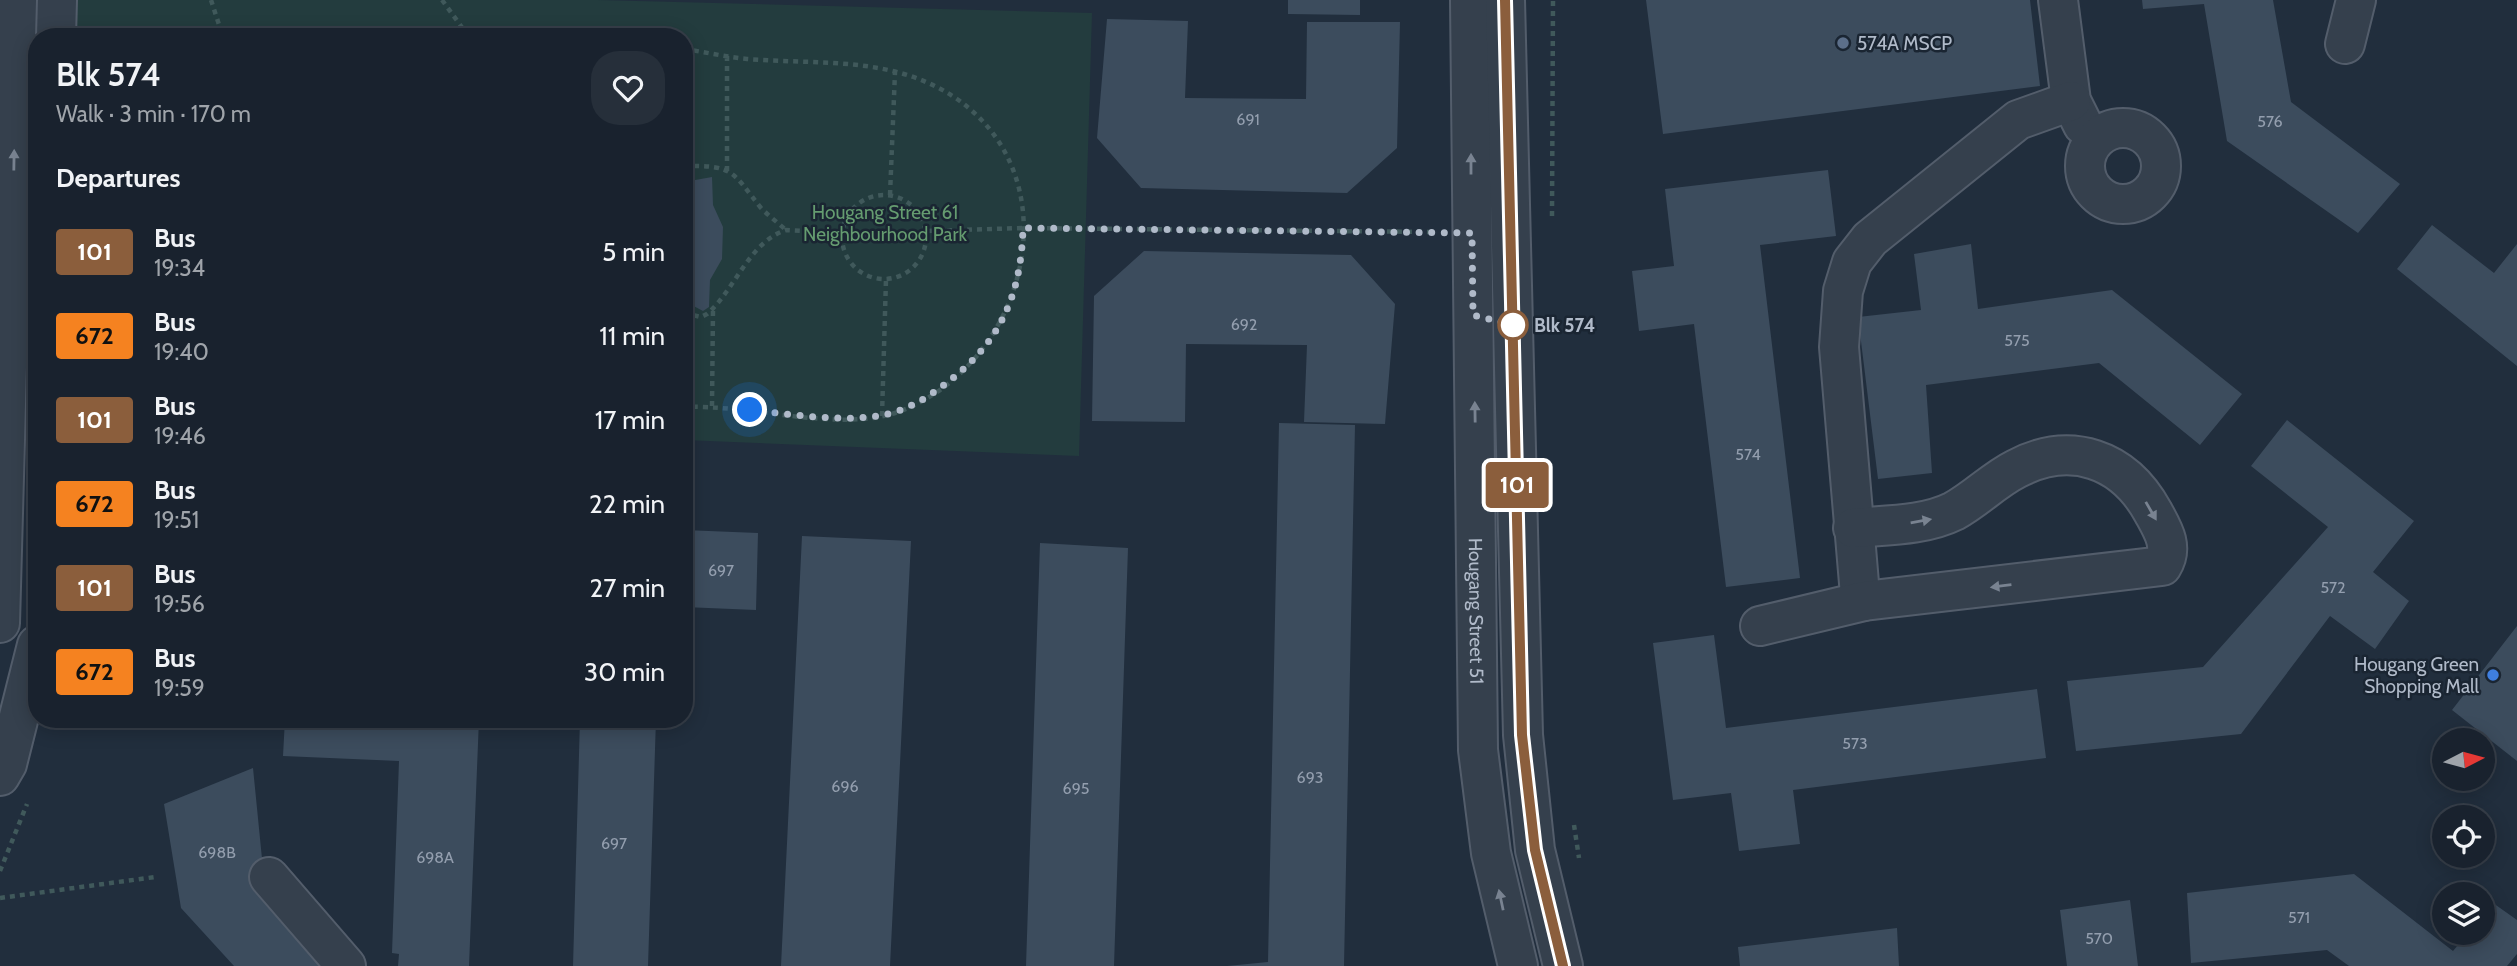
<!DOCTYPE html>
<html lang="en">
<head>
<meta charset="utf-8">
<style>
  body { margin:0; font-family:Cabin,sans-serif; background:#262f3a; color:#f1f3f6; height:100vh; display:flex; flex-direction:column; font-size:26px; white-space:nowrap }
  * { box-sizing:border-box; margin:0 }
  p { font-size:23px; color:#9fa4aa }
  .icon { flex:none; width:38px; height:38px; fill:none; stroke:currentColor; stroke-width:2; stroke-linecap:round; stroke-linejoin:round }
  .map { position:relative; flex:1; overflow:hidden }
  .details { position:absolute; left:28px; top:28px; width:665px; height:700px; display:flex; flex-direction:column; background:#19222e; border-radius:28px; box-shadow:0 4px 18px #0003,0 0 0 2px #373f4a }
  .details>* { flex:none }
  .badge { padding:0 14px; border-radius:5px; font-size:24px; line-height:46px }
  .needle { width:46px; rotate:84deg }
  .fabs { position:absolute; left:2432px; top:728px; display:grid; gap:14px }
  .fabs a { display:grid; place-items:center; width:63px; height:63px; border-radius:50%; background:#19222e; box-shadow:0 4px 18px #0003,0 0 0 2px #373f4a; font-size:35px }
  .you { position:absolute; width:35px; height:35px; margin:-18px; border:5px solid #fff; border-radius:50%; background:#1a73e8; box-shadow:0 0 0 10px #1a73e833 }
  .map>.badge { position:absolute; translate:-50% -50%; box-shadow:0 0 0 4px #fff }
  h2 { padding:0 28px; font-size:26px; line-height:63px }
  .round { display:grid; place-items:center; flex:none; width:74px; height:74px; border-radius:28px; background:#262f3a }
  .headline { display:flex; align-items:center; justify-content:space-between; height:119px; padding:0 28px }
  h1 { font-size:33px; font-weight:600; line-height:52px }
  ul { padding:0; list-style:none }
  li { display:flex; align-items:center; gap:21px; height:84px; padding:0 28px }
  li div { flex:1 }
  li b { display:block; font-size:26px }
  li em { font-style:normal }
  li .badge { min-width:77px; font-weight:700; text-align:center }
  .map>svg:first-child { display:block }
  .green { fill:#233c3e }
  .building { fill:#3c4c5d }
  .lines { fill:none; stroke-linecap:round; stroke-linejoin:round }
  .minor-casing { stroke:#535d6b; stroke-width:42 }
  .path { stroke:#40595b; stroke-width:4.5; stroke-dasharray:5 5; stroke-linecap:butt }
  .minor { stroke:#35404d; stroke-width:38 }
  .oneway { fill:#798391 }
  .line-casing { stroke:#fff; stroke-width:16 }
  .line { stroke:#8b5e3c; stroke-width:10 }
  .walk { stroke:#b0bac9; stroke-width:7; stroke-dasharray:0 12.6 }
  .service-dot { fill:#5c6f8a; stroke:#1a2532; stroke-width:2.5 }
  .stop-dot { fill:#fff; stroke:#8b5e3c; stroke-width:3.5 }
  .shop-dot { fill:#3f7fe0; stroke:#1a2532; stroke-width:2.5 }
  .labels { text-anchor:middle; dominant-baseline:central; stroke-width:5; stroke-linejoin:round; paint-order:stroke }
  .number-label { font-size:16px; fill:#939eae }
  .poi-label { font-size:19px; fill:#b0bac9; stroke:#1a2532; text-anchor:start }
  .park-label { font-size:19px; fill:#659c70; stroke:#1a2532 }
  .stop-label { font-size:19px; font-weight:bold; fill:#b0bac9; stroke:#1a2532; text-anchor:start }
  .street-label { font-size:19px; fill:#b0bac9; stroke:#1a2532 }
</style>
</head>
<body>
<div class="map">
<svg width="2517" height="966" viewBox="0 0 2517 966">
  <rect width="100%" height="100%" fill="#212e3d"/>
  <path class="green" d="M68 0H598L1092 13 1079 456 684 440V37H67Z"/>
  <path class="building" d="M1288 0H1360V15L1288 14Z
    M1646 0H2030L2040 86 1663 134Z
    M2142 0H2273L2291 102 2400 184 2358 233 2227 141 2204 4 2143 9Z
    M1107 19 1188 21 1185 98 1306 99 1307 22H1400L1397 148 1347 193 1141 188 1097 138Z
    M1828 170 1836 236 1760 245 1800 578 1726 587 1694 324 1639 331 1632 271 1674 266 1665 189Z
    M712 177 713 205 723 227 722 259 710 280 709 307 703 311 684 301V182Z
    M2432 225 2494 273 2517 244V366L2397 269Z
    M1971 244 1978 309 2112 290 2242 394 2200 445 2099 363 1926 385 1932 473 1878 479 1858 317 1921 310 1914 254Z
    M1144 251 1351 255 1395 304 1385 424 1304 422 1307 345 1186 344 1185 422 1092 421 1094 296Z
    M2287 420 2414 521 2373 572 2409 601 2375 649 2330 616 2241 734 2076 751 2067 681 2203 667 2328 527 2251 466Z
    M1279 423 1355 425 1344 966H1227L1268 962Z
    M684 530 758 533 756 610 684 607Z
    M802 536 911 541 890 966H781Z
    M1040 543 1128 548 1114 966H1026Z
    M2517 626V761L2452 710Z
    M1714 635 1726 728 2037 689 2046 758 1793 790 1800 844 1739 851 1731 793 1673 800 1653 643Z
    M285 719H479L469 966H398L399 954 392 953 399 761 283 756Z
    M580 719H656L648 966H573Z
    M253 768 266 899 331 966H234L181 908 164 804Z
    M2354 874 2453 951 2468 933H2483V914L2493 903 2517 920V954L2507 966H2349L2327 950 2191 963 2187 893Z
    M2130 900 2138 966H2067L2060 910Z
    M1897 928 1899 966H1740L1738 947Z"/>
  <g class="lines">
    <g class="minor-casing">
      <g id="minor">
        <path id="s1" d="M1470 0 1478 750 1491 853 1518 966"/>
        <path d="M1505 0 1523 735 1535 850 1563 966"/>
        <path d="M2058 0 2071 101 2083 125"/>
        <path d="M56 37 57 0"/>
        <path d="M2345 44 2356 0"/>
        <circle cx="2123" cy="166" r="38"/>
        <path d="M1864 601 1860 595 1839 347 1843 291 1852 262 1870 239 2018 120 2071 101"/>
        <path d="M0 623 17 0"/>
        <path d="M1760 626 1864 601 2162 566C2174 547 2163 530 2153 512 2124 459 2071 440 2016 469 1994 480 1976 499 1954 511 1924 526 1886 525 1853 528"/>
        <path d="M0 776 7 764 37 645"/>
        <path d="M269 877 346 966"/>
      </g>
    </g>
    <path class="path" d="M211 0 223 37
      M442 0 469 37
      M684 49C705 52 726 57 747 59 819 65 893 55 957 99 1076 182 1024 369 895 413 837 432 747 404 684 407
      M727 56V171
      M684 166C735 165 732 172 761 208 769 216 778 223 786 230
      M842 237a42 42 0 1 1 84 0a42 42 0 1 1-84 0Z
      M890 195 895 72
      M1552 216 1553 0
      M927 231 1023 228 1437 232
      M684 313 701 317 707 314C735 290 749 242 786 230L842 233
      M712 406 713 310
      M882 416 886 279
      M1574 825 1579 858
      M0 871 27 804
      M0 898 155 877"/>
    <use href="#minor" class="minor"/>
  </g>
  <defs><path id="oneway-solid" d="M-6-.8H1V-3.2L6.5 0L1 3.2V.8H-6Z" transform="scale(1.75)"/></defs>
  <g class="oneway">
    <use href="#oneway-solid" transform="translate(14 160) rotate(-89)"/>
    <use href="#oneway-solid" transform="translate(1471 164) rotate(-90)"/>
    <use href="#oneway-solid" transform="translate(1475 412) rotate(-91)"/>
    <use href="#oneway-solid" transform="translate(2151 511) rotate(60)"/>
    <use href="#oneway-solid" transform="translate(1921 521) rotate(-10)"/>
    <use href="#oneway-solid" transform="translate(2001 586) rotate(173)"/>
    <use href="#oneway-solid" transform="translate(1501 900) rotate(-102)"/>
  </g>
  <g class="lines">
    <g class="line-casing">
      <path id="line" d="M1505 0 1522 735 1535 850 1563 966"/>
    </g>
    <use href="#line" class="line"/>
    <path class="walk" d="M750 410C793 414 840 423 883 415 904 411 924 400 941 387 998 346 1021 299 1023 228L1472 233 1473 315 1513 325"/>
  </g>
  <circle class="service-dot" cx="1843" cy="43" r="7"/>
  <circle class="stop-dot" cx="1513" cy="325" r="14"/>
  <circle class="shop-dot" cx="2493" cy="675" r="7"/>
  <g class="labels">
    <g class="number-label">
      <text x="1248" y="119">691</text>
      <text x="2270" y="121">576</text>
      <text x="1244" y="324">692</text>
      <text x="2017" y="340">575</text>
      <text x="1748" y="454">574</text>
      <text x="721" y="570">697</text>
      <text x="2333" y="587">572</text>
      <text x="1855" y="743">573</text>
      <text x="1310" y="777">693</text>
      <text x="845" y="786">696</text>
      <text x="1076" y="788">695</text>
      <text x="614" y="843">697</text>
      <text x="217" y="852">698B</text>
      <text x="435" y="857">698A</text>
      <text x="2299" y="917">571</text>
      <text x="2099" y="938">570</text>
    </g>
    <g class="poi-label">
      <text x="1857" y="43">574A MSCP</text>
      <text x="2479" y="664" text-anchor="end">Hougang Green<tspan x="2479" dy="22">Shopping Mall</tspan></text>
    </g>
    <g class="park-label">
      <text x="885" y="212">Hougang Street 61<tspan x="885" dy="22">Neighbourhood Park</tspan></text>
    </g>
    <g class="stop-label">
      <text x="1534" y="325">Blk 574</text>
    </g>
    <g class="street-label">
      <text stroke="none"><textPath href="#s1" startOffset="611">Hougang Street 51</textPath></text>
    </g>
  </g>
</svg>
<div class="fabs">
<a><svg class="needle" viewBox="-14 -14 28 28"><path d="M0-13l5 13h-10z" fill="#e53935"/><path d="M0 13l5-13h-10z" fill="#9fa4aa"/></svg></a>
<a><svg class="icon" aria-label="locate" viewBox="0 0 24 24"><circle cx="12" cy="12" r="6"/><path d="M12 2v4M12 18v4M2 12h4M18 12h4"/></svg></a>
<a><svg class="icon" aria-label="layers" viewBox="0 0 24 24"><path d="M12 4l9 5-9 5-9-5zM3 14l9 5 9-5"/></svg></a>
</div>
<div class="you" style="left:750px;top:410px"></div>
<b class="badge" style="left:1517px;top:485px;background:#8b5e3c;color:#fff">101</b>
<section class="details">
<div class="headline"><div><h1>Blk 574</h1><p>Walk · 3 min · 170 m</p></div><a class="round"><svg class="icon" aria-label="heart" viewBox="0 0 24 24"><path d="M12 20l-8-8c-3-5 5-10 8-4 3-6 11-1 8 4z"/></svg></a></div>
<h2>Departures</h2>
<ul>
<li><span class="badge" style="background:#8b5e3c;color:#fff">101</span><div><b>Bus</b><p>19:34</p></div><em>5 min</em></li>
<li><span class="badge" style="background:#f58220;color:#111">672</span><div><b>Bus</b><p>19:40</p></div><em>11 min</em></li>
<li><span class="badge" style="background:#8b5e3c;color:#fff">101</span><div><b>Bus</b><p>19:46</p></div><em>17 min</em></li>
<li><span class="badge" style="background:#f58220;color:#111">672</span><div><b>Bus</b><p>19:51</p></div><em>22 min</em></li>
<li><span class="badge" style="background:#8b5e3c;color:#fff">101</span><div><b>Bus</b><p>19:56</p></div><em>27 min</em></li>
<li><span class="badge" style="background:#f58220;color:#111">672</span><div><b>Bus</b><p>19:59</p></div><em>30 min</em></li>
</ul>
</section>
</div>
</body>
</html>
